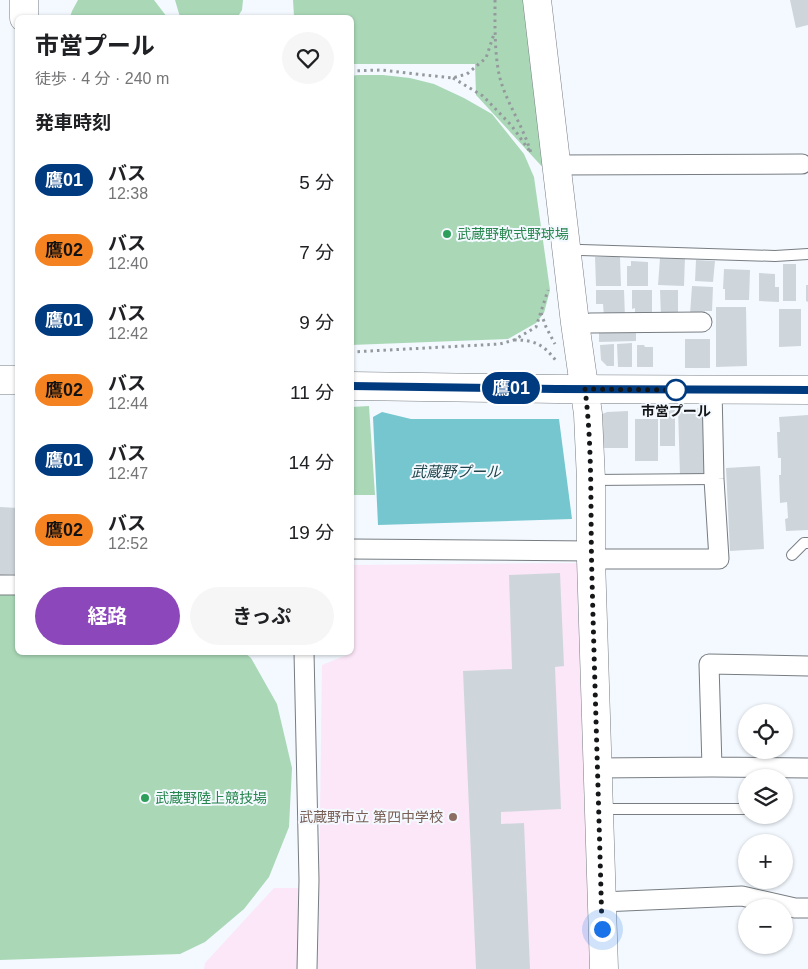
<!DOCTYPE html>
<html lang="ja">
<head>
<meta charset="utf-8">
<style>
  body { margin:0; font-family:Helvetica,"Noto Sans JP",sans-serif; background:#f6f6f6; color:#202124; height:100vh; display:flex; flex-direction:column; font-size:19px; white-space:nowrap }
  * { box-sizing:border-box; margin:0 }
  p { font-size:16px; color:#757577 }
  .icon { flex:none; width:28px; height:28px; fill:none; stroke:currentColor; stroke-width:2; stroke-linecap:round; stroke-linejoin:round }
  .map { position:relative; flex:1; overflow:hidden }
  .panel { position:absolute; left:15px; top:15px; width:339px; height:640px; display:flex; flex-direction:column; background:#fff; border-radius:8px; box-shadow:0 1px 4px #0004 }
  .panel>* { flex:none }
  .badge { padding:0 10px; border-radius:16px; font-size:18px; line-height:32px }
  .fabs { position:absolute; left:738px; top:704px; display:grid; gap:10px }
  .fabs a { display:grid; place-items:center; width:55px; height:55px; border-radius:50%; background:#fff; box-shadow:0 1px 4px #0004; font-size:25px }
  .you { position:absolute; width:25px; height:25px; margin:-12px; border:4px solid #fff; border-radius:50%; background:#1a73e8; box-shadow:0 0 0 8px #1a73e833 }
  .map>.badge { position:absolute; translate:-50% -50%; box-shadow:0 0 0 2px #fff }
  h2 { padding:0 20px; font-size:19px; line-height:45px }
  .round { display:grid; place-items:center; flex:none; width:52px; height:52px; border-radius:26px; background:#f6f6f6 }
  .summary { display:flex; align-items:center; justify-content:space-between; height:85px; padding:0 20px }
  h1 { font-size:24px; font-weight:700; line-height:38px }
  .action { display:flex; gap:10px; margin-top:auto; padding:10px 20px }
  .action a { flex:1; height:58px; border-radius:30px; background:#8c47bb; color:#fff; font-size:20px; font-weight:700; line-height:58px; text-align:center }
  .action a+a { background:#f6f6f6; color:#202124 }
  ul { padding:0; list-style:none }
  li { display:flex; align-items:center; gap:15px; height:70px; padding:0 20px }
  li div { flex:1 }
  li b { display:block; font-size:19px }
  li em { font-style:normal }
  li .badge { min-width:55px; font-weight:700; text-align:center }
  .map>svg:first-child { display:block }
  .education { fill:#fbe7f8 }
  .green { fill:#aad8b7 }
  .water { fill:#75c6cf }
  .building { fill:#cfd6db }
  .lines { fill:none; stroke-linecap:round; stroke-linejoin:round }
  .lane-casing { stroke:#777d82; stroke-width:12 }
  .street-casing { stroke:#777d82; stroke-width:21 }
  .secondary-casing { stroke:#777d82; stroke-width:29 }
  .path { stroke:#94999d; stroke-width:3; stroke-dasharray:2.5 4; stroke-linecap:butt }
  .lane { stroke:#fff; stroke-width:10 }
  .street { stroke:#fff; stroke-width:19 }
  .secondary { stroke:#fff; stroke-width:28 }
  .line-casing { stroke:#fff; stroke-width:11 }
  .line { stroke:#003b80; stroke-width:8 }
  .walk { stroke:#141618; stroke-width:5; stroke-dasharray:0 9 }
  .leisure-dot { fill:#2e9e5b; stroke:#f3f9ff; stroke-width:2 }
  .stop-dot { fill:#fff; stroke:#003b80; stroke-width:2.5 }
  .education-dot { fill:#8d6e63; stroke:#f3f9ff; stroke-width:2 }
  .labels { text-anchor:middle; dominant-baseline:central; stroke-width:4; stroke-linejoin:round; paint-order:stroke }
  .leisure-label { font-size:14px; fill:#27864d; stroke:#f3f9ff; text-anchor:start }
  .stop-label { font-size:14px; font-weight:bold; fill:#141618; stroke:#f3f9ff }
  .education-label { font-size:14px; fill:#785e54; stroke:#f3f9ff; text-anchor:end }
  .water-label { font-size:15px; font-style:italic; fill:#20464b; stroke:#f3f9ff }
</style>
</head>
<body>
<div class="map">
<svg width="808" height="969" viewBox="0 0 808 969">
  <rect width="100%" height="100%" fill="#f3f9ff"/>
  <path class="education" d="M577 563 590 969H318L322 665 347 655 348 653 351 652V565Z
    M274 888H303L301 969H204L205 963Z"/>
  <path class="green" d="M78 0H154L167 17H70L72 11Z
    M175 0H243L242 10 237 18 180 17Z
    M293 0H527L547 172 476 95 475 64H351V18L294 17Z
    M358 75H383L410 78 434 84 464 98 492 114 524 154 534 177 550 290 544 313 536 323 508 339 351 345V76Z
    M369 406 375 495H351V407Z
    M0 590H17L18 652 245 653 251 658 277 704 292 768 289 827 269 877 244 909 205 942 180 954 0 960Z"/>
  <path class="water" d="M382 412 411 419H559L572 519 378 525 373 417Z"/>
  <path class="building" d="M790 0H808V25L796 28Z
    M595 257H620L621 286H596Z
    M677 257H685L684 286 658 285 660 258 676 259Z
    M696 260 715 261 713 282 695 281Z
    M631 261 648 262V286H627V266H631Z
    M783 264H796V301H783Z
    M724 269 750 270 749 300H725V289H723Z
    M759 273 775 274V287H779V302L759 301Z
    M806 285H808V302L806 301Z
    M692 286 713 287 712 311H705V314H690Z
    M596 290H624L625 317H604L603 304H596Z
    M632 290H652V315L635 316V308L632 309Z
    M660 290H678V316H661Z
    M716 307H746L747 366 716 367Z
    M779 309H801V346L779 347Z
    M636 328V341L599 342V329Z
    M685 339H710V368H685Z
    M632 343V367H618L617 344Z
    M614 344V366H607L601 360 600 345Z
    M637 345H644L645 347H653V367H637Z
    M707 408 709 475 680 476 678 409Z
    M675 410V446H660V411Z
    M628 411V448H599L600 415 607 412Z
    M808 415V530L786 531 785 519 788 518 787 502 780 503 779 475H781V458H778L777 432H780L779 417Z
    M635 419H658V461H635Z
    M760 466 764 549 730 551 726 468Z
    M0 507 18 508V574L0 575Z
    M560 573 564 666 555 667 561 809 501 812V824L524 823 530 969H476L463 671 512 669 509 575Z"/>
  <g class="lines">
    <g class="lane-casing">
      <path id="lane" d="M581 250 775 256 808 254
        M592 480 714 479
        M792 555 804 543H808
        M600 809H746"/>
    </g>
    <g class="street-casing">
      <path id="street" d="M557 165 802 164
        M590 323 702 322
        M351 549 591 551
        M591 559H719L714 479 712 390
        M0 585H18
        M304 652 309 880 307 969
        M712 767 709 664 808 666
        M597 768 712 767 808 768
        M601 902 742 896 795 908H808"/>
    </g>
    <g class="secondary-casing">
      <path id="secondary" d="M537 0 575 323 588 414 591 480V559L604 969
        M24 18V0
        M0 380H18
        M351 386 556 389 808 390"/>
    </g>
    <path class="path" d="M495 0C495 25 494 62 502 85 510 108 524 129 531 153
      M351 71 381 70 452 78 467 74 486 58 494 34
      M453 78 483 96 511 125 529 150
      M541 313 546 327 555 344
      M514 340C536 340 544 345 557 362
      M351 352 500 344 514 340 536 327 548 290"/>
    <use href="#lane" class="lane"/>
    <use href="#street" class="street"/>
    <use href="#secondary" class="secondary"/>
  </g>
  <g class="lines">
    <g class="line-casing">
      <path id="line" d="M351 386 556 389 808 390"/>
    </g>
    <use href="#line" class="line"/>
    <path class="walk" d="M602 929C599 812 595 695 592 578 590 515 593 452 585 389L677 390H676"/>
  </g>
  <g class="leisure-dot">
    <circle cx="447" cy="234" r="5"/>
    <circle cx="145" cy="798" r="5"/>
  </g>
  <circle class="stop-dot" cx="676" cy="390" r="10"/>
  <circle class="education-dot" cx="453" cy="817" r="5"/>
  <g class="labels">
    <g class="leisure-label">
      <text x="457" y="234">武蔵野軟式野球場</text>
      <text x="155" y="798">武蔵野陸上競技場</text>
    </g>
    <g class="stop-label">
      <text x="676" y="411">市営プール</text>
    </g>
    <g class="education-label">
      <text x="443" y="817">武蔵野市立 第四中学校</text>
    </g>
    <g class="water-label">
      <text x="456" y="471">武蔵野プール</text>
    </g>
  </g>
</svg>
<div class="fabs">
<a><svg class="icon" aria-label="locate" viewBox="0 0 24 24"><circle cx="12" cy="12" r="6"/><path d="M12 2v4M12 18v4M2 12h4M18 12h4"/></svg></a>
<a><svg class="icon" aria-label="layers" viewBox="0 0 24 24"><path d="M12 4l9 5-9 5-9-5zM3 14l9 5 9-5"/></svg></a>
<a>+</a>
<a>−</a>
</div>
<div class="you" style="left:602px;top:929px"></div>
<b class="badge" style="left:511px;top:388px;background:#003b80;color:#fff">鷹01</b>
<section class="panel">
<div class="summary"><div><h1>市営プール</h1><p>徒歩 · 4 分 · 240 m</p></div><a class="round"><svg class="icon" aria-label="heart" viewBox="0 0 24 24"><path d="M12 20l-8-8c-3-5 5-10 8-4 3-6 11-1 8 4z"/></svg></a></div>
<h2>発車時刻</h2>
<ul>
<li><span class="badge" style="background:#003b80;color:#fff">鷹01</span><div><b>バス</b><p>12:38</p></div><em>5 分</em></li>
<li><span class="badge" style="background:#f58220;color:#111">鷹02</span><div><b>バス</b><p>12:40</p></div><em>7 分</em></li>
<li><span class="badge" style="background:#003b80;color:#fff">鷹01</span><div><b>バス</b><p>12:42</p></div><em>9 分</em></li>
<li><span class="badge" style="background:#f58220;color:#111">鷹02</span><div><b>バス</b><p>12:44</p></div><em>11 分</em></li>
<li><span class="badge" style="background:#003b80;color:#fff">鷹01</span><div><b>バス</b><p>12:47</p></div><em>14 分</em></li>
<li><span class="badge" style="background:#f58220;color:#111">鷹02</span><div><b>バス</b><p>12:52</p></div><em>19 分</em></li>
</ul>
<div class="action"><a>経路</a><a>きっぷ</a></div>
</section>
</div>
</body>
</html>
